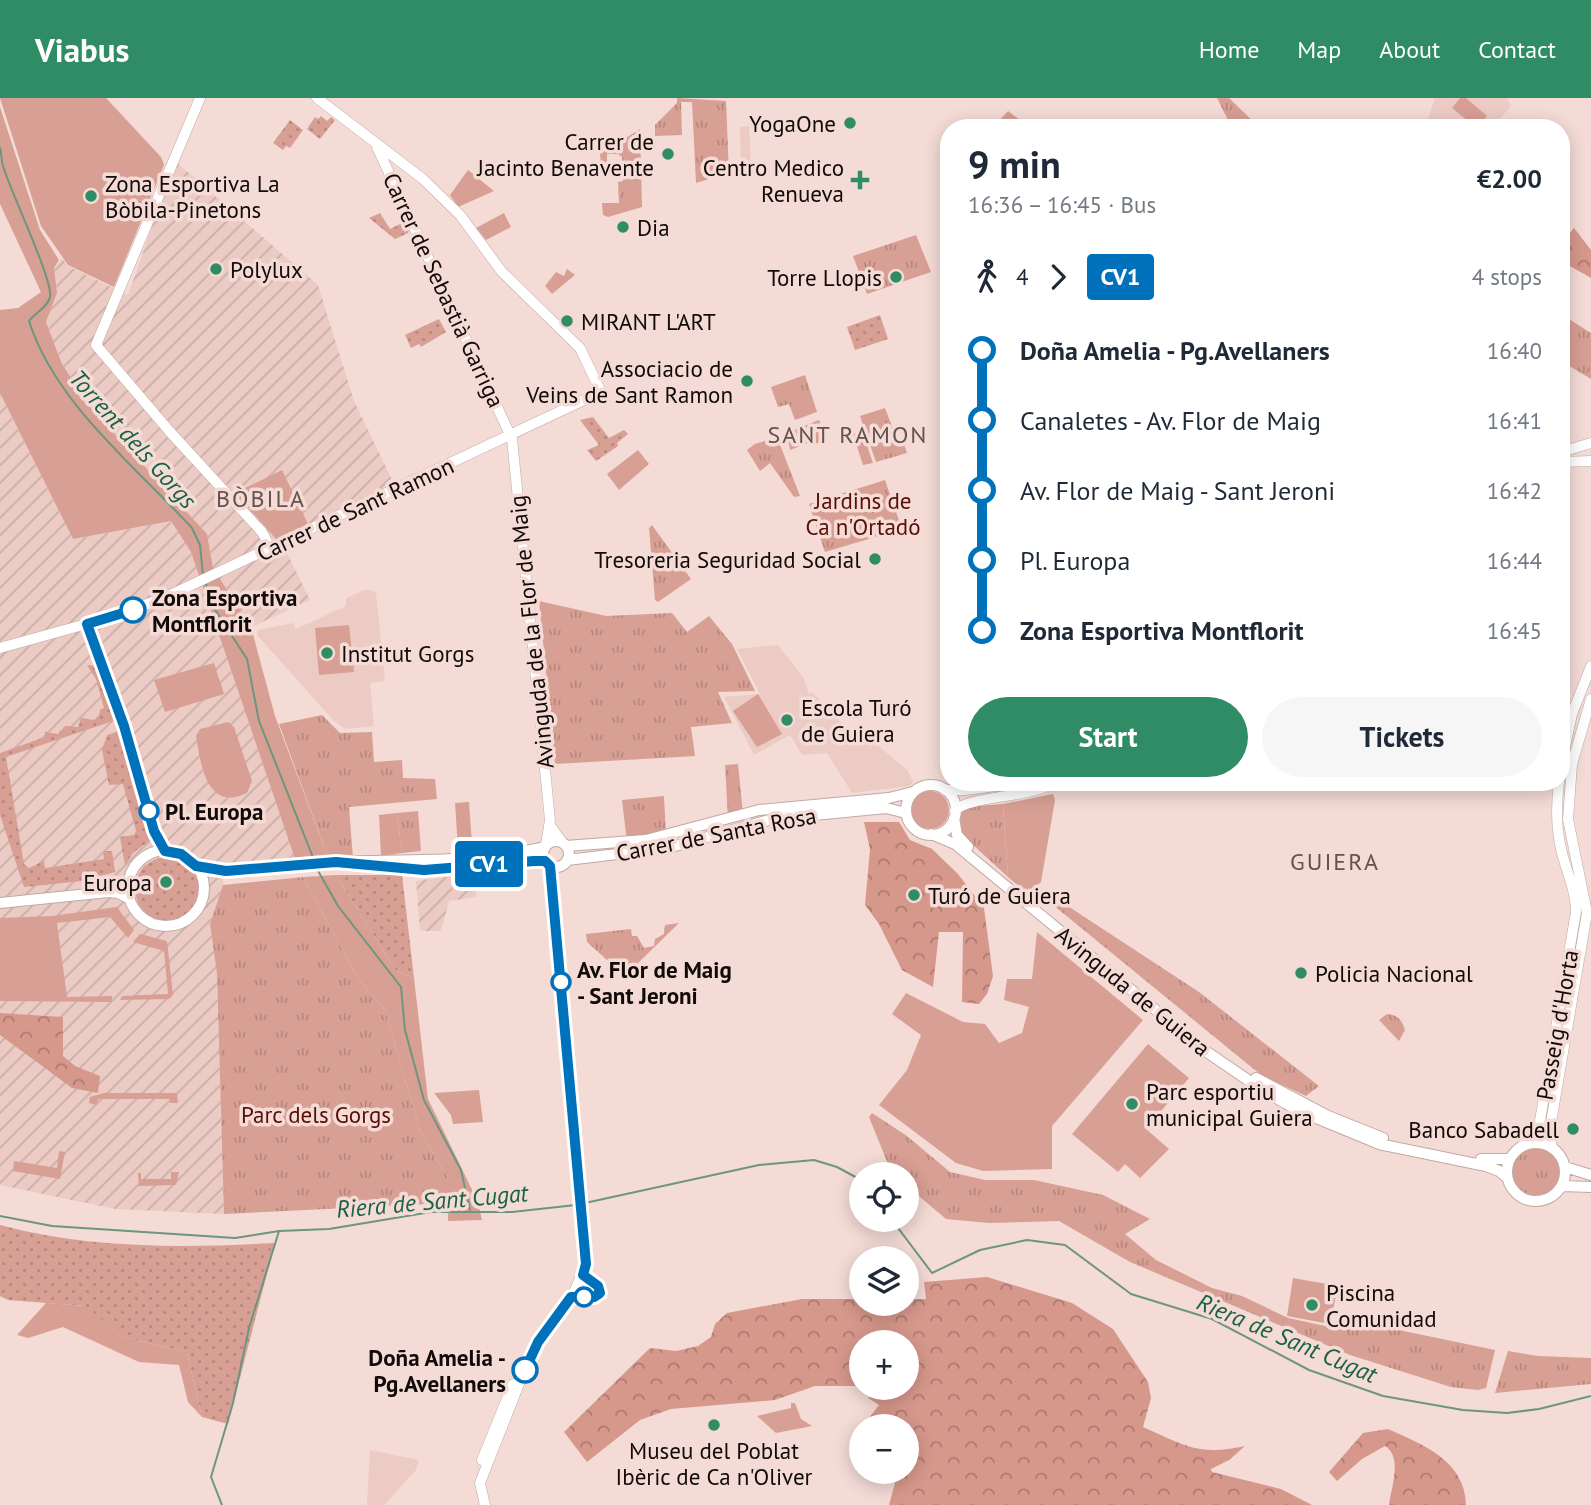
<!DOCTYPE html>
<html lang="en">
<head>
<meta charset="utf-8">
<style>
  body { margin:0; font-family:"PT Sans",sans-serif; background:#f6f6f7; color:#1f2937; height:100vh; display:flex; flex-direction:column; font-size:26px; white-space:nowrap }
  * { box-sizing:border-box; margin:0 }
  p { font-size:23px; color:#747a83 }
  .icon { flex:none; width:38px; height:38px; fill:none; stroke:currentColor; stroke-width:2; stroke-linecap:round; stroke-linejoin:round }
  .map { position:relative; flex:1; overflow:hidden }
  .side { position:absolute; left:940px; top:21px; width:630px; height:672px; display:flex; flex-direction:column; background:#fff; border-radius:28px; box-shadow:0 4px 18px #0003 }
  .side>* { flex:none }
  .badge { padding:0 14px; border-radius:5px; font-size:24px; line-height:46px }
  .tools { position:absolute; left:849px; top:1064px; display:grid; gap:14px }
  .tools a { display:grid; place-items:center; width:70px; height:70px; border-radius:50%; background:#fff; box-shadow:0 4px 18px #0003; font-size:35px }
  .map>.badge { position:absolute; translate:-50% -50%; box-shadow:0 0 0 4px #fff }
  .legs { display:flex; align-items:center; gap:10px; height:77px; padding:0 28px; font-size:23px }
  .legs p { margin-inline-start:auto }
  .overview { display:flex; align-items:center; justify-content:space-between; height:119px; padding:0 28px }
  h1 { font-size:38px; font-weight:600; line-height:52px }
  .cta { display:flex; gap:14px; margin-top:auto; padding:14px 28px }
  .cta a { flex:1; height:80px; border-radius:42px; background:#2f8c64; color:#fff; font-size:28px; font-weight:600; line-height:80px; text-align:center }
  .cta a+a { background:#f6f6f7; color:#1f2937 }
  ul { padding:0 28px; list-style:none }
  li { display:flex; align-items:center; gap:24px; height:70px; font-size:26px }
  li i { display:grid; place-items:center; width:10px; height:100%; margin:0 9px; background:currentColor }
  li i::after { content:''; width:18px; height:18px; margin:-9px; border:5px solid; border-radius:50%; background:#fff }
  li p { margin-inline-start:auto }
  li:first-child i { background:linear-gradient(#0000 50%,currentColor 0) }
  li:last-child i { background:linear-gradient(currentColor 50%,#0000 0) }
  header { display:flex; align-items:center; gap:42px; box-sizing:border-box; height:98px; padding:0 35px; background:#2f8c64; color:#fff }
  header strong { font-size:33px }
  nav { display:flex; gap:38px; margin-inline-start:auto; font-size:24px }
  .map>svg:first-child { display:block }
  .built { fill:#eccbc5 }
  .industrial { fill:url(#industrial-furrows) }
  .grass { fill:#d89f94 }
  .forest { fill:url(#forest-crowns) }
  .park { fill:url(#park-tufts) }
  .garden { fill:url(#garden-dots) }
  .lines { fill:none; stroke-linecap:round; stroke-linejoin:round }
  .stream { stroke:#6d967f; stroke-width:2 }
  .tertiary-casing { stroke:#c0a9a4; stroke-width:11 }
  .secondary-casing { stroke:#c0a9a4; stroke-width:12 }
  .tertiary { stroke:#fff; stroke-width:10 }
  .secondary { stroke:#fff; stroke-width:10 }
  .line-1-casing { stroke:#fff; stroke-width:16 }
  .line-1 { stroke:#0072bc; stroke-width:10 }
  .poi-dot { fill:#2f8c64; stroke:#f4dbd6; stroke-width:2.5 }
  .stop-1-dot { fill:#fff; stroke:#0072bc; stroke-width:3.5 }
  .labels { text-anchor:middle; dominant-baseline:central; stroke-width:7; stroke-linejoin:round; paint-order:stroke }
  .poi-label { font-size:23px; fill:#110a08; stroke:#f4dbd6; text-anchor:start }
  .street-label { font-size:23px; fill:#110a08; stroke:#f4dbd6 }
  .park-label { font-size:23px; fill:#590e05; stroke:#f4dbd6 }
  .stop-label { font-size:23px; font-weight:bold; fill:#110a08; stroke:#f4dbd6; text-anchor:start }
  .neighbourhood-label { font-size:24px; letter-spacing:2px; fill:#65514d; stroke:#f4dbd6 }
  .water-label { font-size:24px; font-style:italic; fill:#196243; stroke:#f4dbd6 }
</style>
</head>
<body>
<header>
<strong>Viabus</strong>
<nav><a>Home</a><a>Map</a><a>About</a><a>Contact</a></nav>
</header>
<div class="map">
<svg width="1591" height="1407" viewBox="0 0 1591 1407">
  <defs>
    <pattern id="industrial-furrows" width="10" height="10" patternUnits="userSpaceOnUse" patternTransform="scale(1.75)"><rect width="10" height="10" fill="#eccbc5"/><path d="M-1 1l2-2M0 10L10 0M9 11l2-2" fill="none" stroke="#c9ada8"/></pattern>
    <pattern id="forest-crowns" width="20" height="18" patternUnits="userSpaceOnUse" patternTransform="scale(1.75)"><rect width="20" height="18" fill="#d7988c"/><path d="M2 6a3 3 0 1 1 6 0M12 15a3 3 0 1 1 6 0" fill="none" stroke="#ad7a70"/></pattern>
    <pattern id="park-tufts" width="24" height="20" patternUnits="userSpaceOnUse" patternTransform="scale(1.75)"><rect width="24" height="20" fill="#d89f94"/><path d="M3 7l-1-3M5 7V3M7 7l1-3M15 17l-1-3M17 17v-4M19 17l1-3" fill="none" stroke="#b8887e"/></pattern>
    <pattern id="garden-dots" width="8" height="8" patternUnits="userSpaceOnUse" patternTransform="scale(1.75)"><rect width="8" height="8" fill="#d89f94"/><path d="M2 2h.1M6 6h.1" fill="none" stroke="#b8887e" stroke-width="1.8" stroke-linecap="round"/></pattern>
  </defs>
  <rect width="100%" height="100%" fill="#f4dbd6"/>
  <path class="built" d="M1435 0H1507L1511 8 1492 30H1425Z
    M749 28 751 69H741L740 29Z
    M367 491 376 495 385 583 370 585 374 628 345 631 334 623 257 537 258 532 293 525 296 531 346 508V500Z
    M778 547 803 579 809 596 812 594 851 635 868 639 908 673 913 684 910 688 852 695 827 655 802 657 790 637 754 657 724 599 760 596 737 551Z
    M370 1352 419 1362 416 1372 384 1407H367Z"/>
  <path class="industrial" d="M175 63 318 187 354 303 395 388 283 447 310 502 251 529 213 470 207 436 91 310 62 266 46 224 57 195 54 170 62 160 68 168 128 197Z
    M0 295 73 441 171 423 191 454 295 761 224 769 223 787 210 826 217 876 224 1116 115 1111 0 1087Z
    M475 775 476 799 449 803 441 833H420L416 783Z"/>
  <path class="grass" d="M0 0H106L161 59 164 67 114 189 68 167 41 128Z
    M1460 0H1466L1487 18 1477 30 1452 10Z
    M0 9 40 132 59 162 54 170 57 195 46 224 62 266 91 310 207 436 213 470 251 529 275 618 328 759 295 761 191 454 171 423 73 441 0 295V212L18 210 41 194 0 106Z
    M468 72 494 93 458 109 450 97Z
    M504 115 511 129 486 142 476 130Z
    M567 171 575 177 552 196 545 188 556 174 564 178Z
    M862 333 873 365 863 367 853 336Z
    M638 352 649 366 619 392 607 376Z
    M282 372 308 426 276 441 235 395Z
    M349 527 354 574 319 577 315 530Z
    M214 565 224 596 165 614 154 582Z
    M758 596 782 636 757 649 733 613Z
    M228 624 234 629 252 683 247 695C207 714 201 668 196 638L200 631Z
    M911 712a19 19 0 1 1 38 0a19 19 0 1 1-38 0Z
    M1053 696 1055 702 1041 784 1028 796 1008 779 1003 706Z
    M469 704 472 746 470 750 458 751 455 705Z
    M397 715 402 755 381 758 379 717Z
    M336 777 396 873 414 880 428 1001 478 1104 482 1122 448 1123 449 1082 420 1033 385 912 357 879 303 779Z
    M117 809 134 832 128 840 110 819 57 825 67 899 112 898V904L0 903V820L52 818Z
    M1037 834 1143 922 1052 1028V1071L983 1073 956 1065 879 1007 907 972 921 937 892 916 906 895 963 924 985 926 999 945 1022 935 1029 909 1004 902 1007 881H1032Z
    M140 836 167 843 173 897 169 901 120 902 122 898 168 896 164 853 133 844Z
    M1148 946 1189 980 1146 1031 1169 1051 1140 1080 1125 1066 1118 1074 1072 1036Z
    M479 992 483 1024 453 1026 451 1017 434 995Z
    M104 995H177L178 1005H170V1001H98L97 1007 89 1005 90 999Z
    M59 1053 65 1054 60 1081 13 1073 14 1063 57 1070Z
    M171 1074H179L176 1087 139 1088 138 1075H141V1081H171Z
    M1293 1180 1338 1188 1330 1226 1287 1218Z
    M46 1205 87 1208 122 1239 187 1254 202 1319 188 1304 179 1267 139 1264 63 1229 28 1240 17 1237Z
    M791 1305H795L801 1321 812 1328 776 1335 757 1318 791 1310Z"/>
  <path class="forest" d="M1574 130 1591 152V180L1561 163V146Z
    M864 724H899L910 742 932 751 958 776 984 810 993 878 987 896 979 906 962 904 963 834H939L933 889 902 872 879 826 865 807 870 751Z
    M0 915 63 919V958L75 968 100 978 98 995 72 990 0 937Z
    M987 1179 1072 1205 1113 1231 1148 1284 1151 1300 1143 1329C1186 1348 1198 1358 1245 1348L1229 1362 1211 1371 1212 1374 1281 1391 1312 1407H889L898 1374H906V1328H863L879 1307 868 1300 880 1290H906V1244H861V1288H815L775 1302 671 1311 640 1322 587 1364 564 1334 650 1250 676 1253 698 1248 711 1239 715 1226 727 1215 802 1201H861V1206H906L907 1201H926L924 1184Z
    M1388 1331C1424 1347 1465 1363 1466 1407H1389C1391 1390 1403 1359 1385 1348L1362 1361 1337 1383 1329 1374 1363 1335Z"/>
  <path class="park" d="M677 0 726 3 729 75 696 85 692 4H681L682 37 655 38V27L677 5Z
    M1217 0H1229L1260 30H1236L1234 21 1228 22Z
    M1008 13 1031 30H997L995 27Z
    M640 31 642 109 608 119 603 117 602 105H619L618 84 623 83 622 59 618 56H607V66H601L600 56Z
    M916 137 931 174 867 196 853 158Z
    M1561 216 1591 235V281L1561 263Z
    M805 277 817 314 795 322 789 306 778 309 771 289Z
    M885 310 899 347 904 346 907 355 876 364 860 318Z
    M819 322 825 340 823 343 810 348 808 345 790 352 787 335Z
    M777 339 800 398 794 399 770 365 760 373 747 352 755 346Z
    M885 382 902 431 825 454 809 406Z
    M652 427 691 481 658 504 655 502 649 430Z
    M539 503 606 518 672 515 687 534 709 518 732 546 755 593 718 594 732 625 691 629 695 658 555 666Z
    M322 617 340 635 372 634 374 664 402 662 403 680 435 681 437 701 349 709 353 760 328 759 279 626Z
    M738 666 743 716 728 721 725 667Z
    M664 698 666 738 627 744 622 702Z
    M1003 706 1008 779 961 736 960 718 964 709Z
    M418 713 421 753 402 755 397 715Z
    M303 779 357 879 385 912 420 1033 449 1082V1105L224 1116 217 876 210 826 223 787Z
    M1054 799 1199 894 1319 988 1306 998 1261 977 1047 802Z
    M679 825 634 869 608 863 587 844 586 836 631 831 632 838H637L644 850 654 848 655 841 664 836 665 827Z
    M1387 916C1398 917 1402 922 1405 932L1399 943 1379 922Z
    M872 1015 907 1038 950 1074 985 1082H1034L1103 1097 1150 1121 1125 1136 1156 1162 1212 1190 1242 1198 1288 1220 1339 1231 1341 1220 1495 1252 1486 1290 1478 1292 1451 1289 1350 1257 1130 1164 1059 1123 989 1125 946 1121 907 1088 906 1076H892L869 1019Z
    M1512 1074a24 24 0 1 1 48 0a24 24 0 1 1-48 0Z
    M1508 1253 1538 1258 1591 1260V1286L1495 1295Z"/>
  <path class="garden" d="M321 18 327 23 331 19 335 22 320 41 307 31 315 19 318 21Z
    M290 22 303 32 290 50 286 48 283 52 273 45Z
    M399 106 410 129 408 135 395 141 369 120 380 115 390 131 402 125 394 107Z
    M880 217 888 241 855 252 847 229Z
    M439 221 446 234 421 249 419 246 411 250 405 237Z
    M593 319 609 340 624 332 628 336 617 345 618 348 596 363 587 352 599 347 580 322Z
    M87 567 97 568 116 622 6 659 24 766 29 770 44 763 45 770 104 761 103 753H112L115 774 82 783 24 789 0 717V655L45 639V634L58 636 65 628 78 629 81 620 95 622 99 617 100 612 104 610 96 581Z
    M120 633 149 743 133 755 125 767 120 739 134 737 136 733 123 686 109 687 102 652 107 637Z
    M135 791a32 32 0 1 1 64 0a32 32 0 1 1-64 0Z
    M336 777H402L414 880 396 873Z
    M0 1127C89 1151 184 1150 275 1145L228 1326 202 1319 187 1254 122 1239 86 1208 8 1202 0 1198Z"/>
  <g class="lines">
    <path class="stream" d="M0 50C2 57 1 64 4 71 11 94 53 182 50 199 48 209 35 215 29 223 55 305 135 368 192 430L200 447 203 477
      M206 486 214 510 247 561 259 623 314 762
      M317 771 338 808 401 889 405 932 424 1002 461 1072 470 1112
      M585 1105 759 1067 814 1062 837 1069 861 1082
      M0 1118 52 1128 235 1140 279 1133 329 1131 431 1114H512L576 1107
      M892 1122 932 1175 980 1152 1027 1142 1065 1147 1131 1196 1212 1221 1309 1272 1383 1298 1463 1312 1507 1315 1539 1311 1591 1298
      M222 1407 211 1379 233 1305 249 1230 279 1133"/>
    <g class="tertiary-casing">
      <path id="tertiary" d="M200 0 96 247 171 335 262 434 270 449
        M377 49 512 341 550 722 546 746
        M1561 354 1591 345
        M1561 364 1591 363
        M0 550 119 517 168 498 601 294 580 250 502 174 460 117 423 81 317 0
        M1561 668 1572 616 1591 568
        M945 692H965L1027 684
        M955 713C966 698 1031 700 1055 684
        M551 729 561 743
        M1531 1045 1538 1034 1576 814C1576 793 1567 775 1562 755 1556 732 1556 708 1559 684
        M1552 1050 1549 1036 1587 815 1568 721 1572 666 1591 601
        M482 1362 513 1286
        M485 1407 480 1385 528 1263 575 1192 586 1166 550 768"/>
    </g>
    <g class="secondary-casing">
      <path id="secondary" d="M906 712a25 25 0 1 1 50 0a25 25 0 1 1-50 0Z
        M954 720 957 737 968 749
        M931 736 955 746 1204 952 1264 993 1299 1013 1379 1046 1486 1068 1499 1073 1506 1079
        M543 756a13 13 0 1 1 26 0a13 13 0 1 1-26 0Z
        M566 748 646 742 759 712 889 700 913 694
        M128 790a38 38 0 1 1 76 0a38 38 0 1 1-76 0Z
        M567 762 668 750 773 721 886 710 906 715
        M196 768C237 780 287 767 330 764 400 761 475 766 544 749
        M399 770 431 771 545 763
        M0 805 108 794 118 795 130 801
        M1256 980 1328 1018 1383 1040
        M1507 1074a29 29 0 1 1 58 0a29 29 0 1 1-58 0Z
        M1481 1061H1509
        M1565 1069 1591 1077
        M1562 1088 1591 1089"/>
    </g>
    <use href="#tertiary" class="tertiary"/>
    <use href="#secondary" class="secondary"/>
  </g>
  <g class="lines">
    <g class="line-1-casing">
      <path id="line-1" d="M133 512 87 526 124 628 154 733 165 753 181 756 196 768 226 773 336 764 424 772 534 763H545L550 768 586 1166 583 1177 598 1188 600 1195 594 1199H571L538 1244 525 1272"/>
    </g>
    <use href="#line-1" class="line-1"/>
  </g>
  <g class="poi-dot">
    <circle cx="850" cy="25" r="7"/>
    <circle cx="668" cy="56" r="7"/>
    <path d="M856.5 71.5h7v7h7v7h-7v7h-7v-7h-7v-7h7z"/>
    <circle cx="91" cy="98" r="7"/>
    <circle cx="623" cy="129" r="7"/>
    <circle cx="216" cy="171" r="7"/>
    <circle cx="896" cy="179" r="7"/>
    <circle cx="567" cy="223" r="7"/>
    <circle cx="747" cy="283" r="7"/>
    <circle cx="875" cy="461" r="7"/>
    <circle cx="327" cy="555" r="7"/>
    <circle cx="787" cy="622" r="7"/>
    <circle cx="166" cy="784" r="7"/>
    <circle cx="914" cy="797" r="7"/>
    <circle cx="1301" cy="875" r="7"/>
    <circle cx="1132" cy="1006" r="7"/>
    <circle cx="1573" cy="1031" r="7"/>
    <circle cx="1312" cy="1207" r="7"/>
    <circle cx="714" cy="1327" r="7"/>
  </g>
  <g class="stop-1-dot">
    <circle cx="133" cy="512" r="12"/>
    <circle cx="149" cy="713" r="9"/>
    <circle cx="561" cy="884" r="9"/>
    <circle cx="584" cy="1199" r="9"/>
    <circle cx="525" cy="1272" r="12"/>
  </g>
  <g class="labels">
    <g class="poi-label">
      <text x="836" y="25" text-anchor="end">YogaOne</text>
      <text x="654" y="43" text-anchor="end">Carrer de<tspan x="654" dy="26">Jacinto Benavente</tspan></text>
      <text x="844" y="69" text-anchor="end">Centro Medico<tspan x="844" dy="26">Renueva</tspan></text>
      <text x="105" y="85">Zona Esportiva La<tspan x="105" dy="26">Bòbila-Pinetons</tspan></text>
      <text x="637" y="129">Dia</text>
      <text x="230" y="171">Polylux</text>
      <text x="882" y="179" text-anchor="end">Torre Llopis</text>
      <text x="581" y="223">MIRANT L'ART</text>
      <text x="733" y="270" text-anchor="end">Associacio de<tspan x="733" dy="26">Veins de Sant Ramon</tspan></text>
      <text x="861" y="461" text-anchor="end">Tresoreria Seguridad Social</text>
      <text x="341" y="555">Institut Gorgs</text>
      <text x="801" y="609">Escola Turó<tspan x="801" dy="26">de Guiera</tspan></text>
      <text x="152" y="784" text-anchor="end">Europa</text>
      <text x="928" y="797">Turó de Guiera</text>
      <text x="1315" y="875">Policia Nacional</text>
      <text x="1146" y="993">Parc esportiu<tspan x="1146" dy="26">municipal Guiera</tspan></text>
      <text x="1559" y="1031" text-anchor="end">Banco Sabadell</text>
      <text x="1326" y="1194">Piscina<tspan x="1326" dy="26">Comunidad</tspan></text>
      <text x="714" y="1352" text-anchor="middle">Museu del Poblat<tspan x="714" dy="26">Ibèric de Ca n'Oliver</tspan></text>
    </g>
    <g class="street-label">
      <text transform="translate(444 192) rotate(65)">Carrer de Sebastià Garriga</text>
      <text transform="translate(355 411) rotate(-25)">Carrer de Sant Ramon</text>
      <text transform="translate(531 534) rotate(-96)">Avinguda de la Flor de Maig</text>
      <text transform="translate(716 736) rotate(-11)">Carrer de Santa Rosa</text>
      <text transform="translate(1133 893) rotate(39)">Avinguda de Guiera</text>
      <text transform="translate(1557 927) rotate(-80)">Passeig d'Horta</text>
    </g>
    <g class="park-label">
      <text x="863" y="402">Jardins de<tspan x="863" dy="26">Ca n'Ortadó</tspan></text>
      <text x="316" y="1016">Parc dels Gorgs</text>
    </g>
    <g class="stop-label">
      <text x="152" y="499">Zona Esportiva<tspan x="152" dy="26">Montflorit</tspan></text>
      <text x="165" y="713">Pl. Europa</text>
      <text x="577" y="871">Av. Flor de Maig<tspan x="577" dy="26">- Sant Jeroni</tspan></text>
      <text x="506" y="1259" text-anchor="end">Doña Amelia -<tspan x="506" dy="26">Pg.Avellaners</tspan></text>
    </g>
    <g class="neighbourhood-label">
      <text x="848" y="336">SANT RAMON</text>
      <text x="261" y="400">BÒBILA</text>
      <text x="1335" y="763">GUIERA</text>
    </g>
    <g class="water-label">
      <text transform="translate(133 341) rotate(48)">Torrent dels Gorgs</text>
      <text transform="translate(432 1103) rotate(-5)">Riera de Sant Cugat</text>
      <text transform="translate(1287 1240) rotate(23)">Riera de Sant Cugat</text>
    </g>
  </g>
</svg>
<div class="tools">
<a><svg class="icon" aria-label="locate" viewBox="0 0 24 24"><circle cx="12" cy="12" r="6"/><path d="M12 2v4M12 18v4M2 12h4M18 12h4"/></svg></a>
<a><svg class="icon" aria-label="layers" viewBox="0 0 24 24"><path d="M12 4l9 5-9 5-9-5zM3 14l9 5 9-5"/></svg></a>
<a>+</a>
<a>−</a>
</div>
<b class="badge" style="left:489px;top:766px;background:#0072bc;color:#fff">CV1</b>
<section class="side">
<div class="overview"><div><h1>9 min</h1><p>16:36 – 16:45 · Bus</p></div><b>€2.00</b></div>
<div class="legs"><svg class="icon" aria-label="walk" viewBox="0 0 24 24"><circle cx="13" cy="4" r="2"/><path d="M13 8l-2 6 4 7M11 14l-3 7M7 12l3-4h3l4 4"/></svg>4<svg class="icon" aria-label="forward" viewBox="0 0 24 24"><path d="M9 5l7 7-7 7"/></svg><b class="badge" style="background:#0072bc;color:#fff">CV1</b><p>4 stops</p></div>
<ul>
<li><i style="color:#0072bc"></i><b>Doña Amelia - Pg.Avellaners</b><p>16:40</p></li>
<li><i style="color:#0072bc"></i><span>Canaletes - Av. Flor de Maig</span><p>16:41</p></li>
<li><i style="color:#0072bc"></i><span>Av. Flor de Maig - Sant Jeroni</span><p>16:42</p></li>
<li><i style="color:#0072bc"></i><span>Pl. Europa</span><p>16:44</p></li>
<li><i style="color:#0072bc"></i><b>Zona Esportiva Montflorit</b><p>16:45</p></li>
</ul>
<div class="cta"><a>Start</a><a>Tickets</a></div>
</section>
</div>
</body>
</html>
